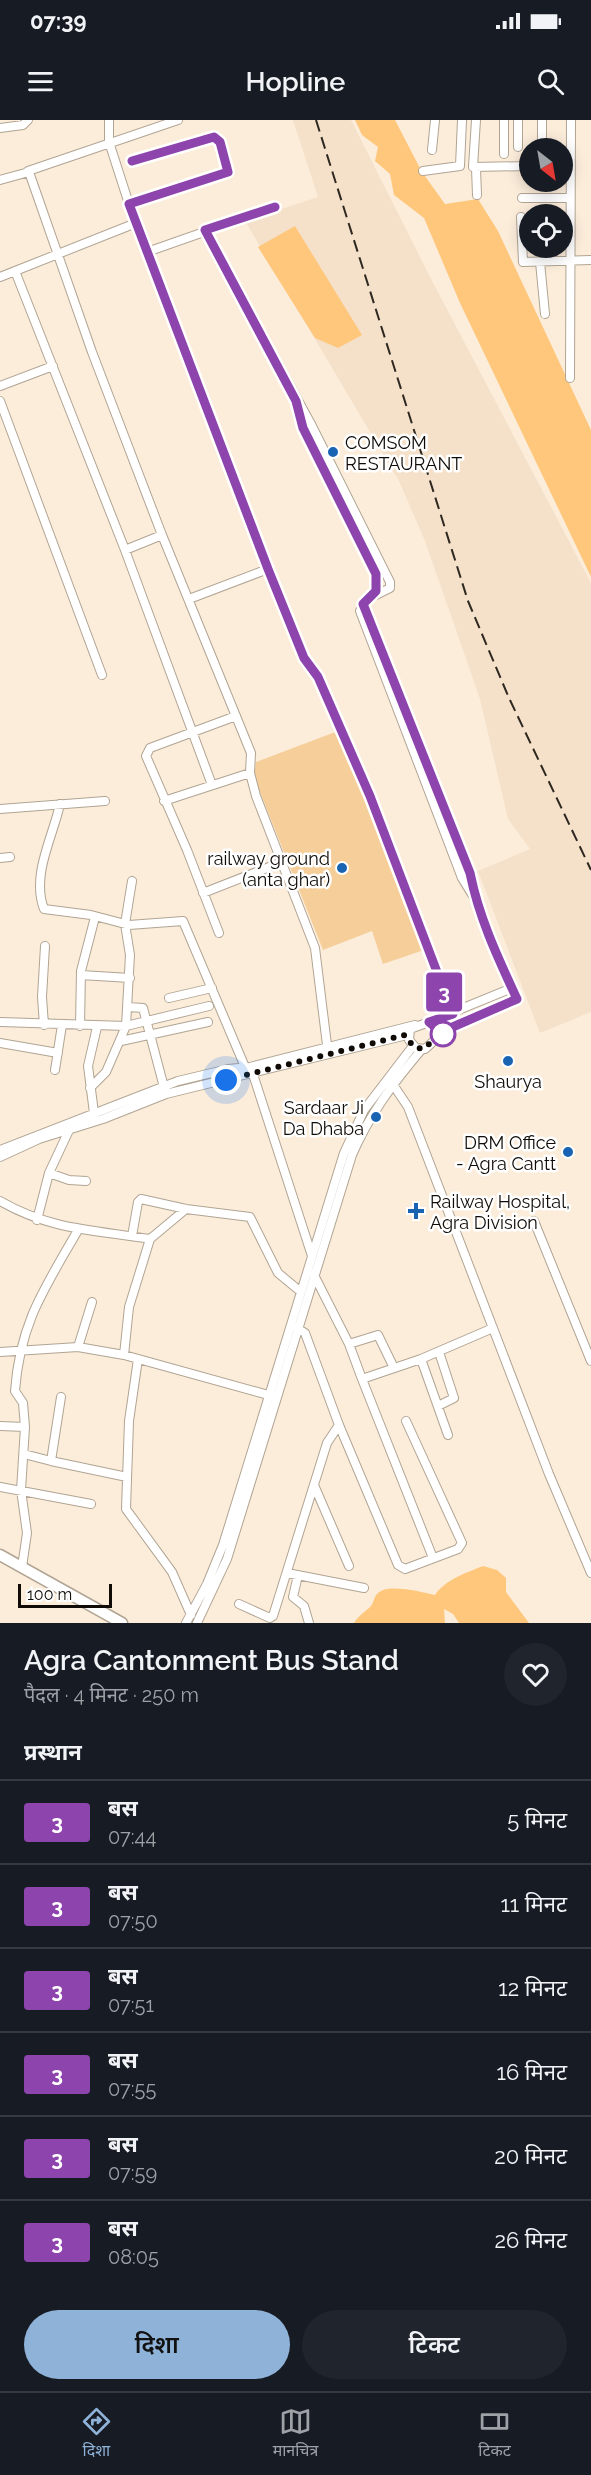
<!DOCTYPE html>
<html lang="hi">
<head>
<meta charset="utf-8">
<style>
  body { margin:0; font-family:Raleway,"Noto Sans Devanagari",sans-serif; background:#20242c; color:#f1f3f6; height:100vh; display:flex; flex-direction:column; font-size:22px; white-space:nowrap }
  * { box-sizing:border-box; margin:0 }
  p { font-size:20px; color:#9ea1a6 }
  .icon { flex:none; width:33px; height:33px; fill:none; stroke:currentColor; stroke-width:2; stroke-linecap:round; stroke-linejoin:round }
  .map { position:relative; height:1503px; overflow:hidden }
  .details { display:flex; flex-direction:column; background:#171b24; flex:1 }
  .details>* { flex:none }
  .badge { padding:0 12px; border-radius:4px; font-size:21px; line-height:39px }
  .needle { width:39px; rotate:149deg }
  .fabs { position:absolute; left:519px; top:18px; display:grid; gap:12px }
  .fabs a { display:grid; place-items:center; width:54px; height:54px; border-radius:50%; background:#171b24; box-shadow:0 3px 15px #0003; font-size:30px }
  .scale { position:absolute; left:18px; bottom:15px; width:94px; box-sizing:border-box; padding-left:6px; border:3px solid #100b06; border-top:0; font-size:16px; line-height:21px; white-space:nowrap; color:#100b06; -webkit-text-stroke:4px #fff; paint-order:stroke }
  .you { position:absolute; width:30px; height:30px; margin:-15px; border:4px solid #fff; border-radius:50%; background:#1a73e8; box-shadow:0 0 0 9px #1a73e833 }
  .map>.badge { position:absolute; translate:-50% -50%; box-shadow:0 0 0 3px #fff }
  h2 { padding:0 24px; font-size:22px; line-height:54px }
  .round { display:grid; place-items:center; flex:none; width:63px; height:63px; border-radius:32px; background:#20242c }
  .overview { display:flex; align-items:center; justify-content:space-between; height:102px; padding:0 24px }
  h1 { font-size:28px; font-weight:600; line-height:45px }
  .button { display:flex; gap:12px; margin-top:auto; padding:12px 24px }
  .button a { flex:1; height:69px; border-radius:36px; background:#8fb3d8; color:#111; font-size:24px; font-weight:600; line-height:69px; text-align:center }
  .button a+a { background:#20242c; color:#f1f3f6 }
  ul { padding:0; list-style:none }
  li { display:flex; align-items:center; gap:18px; height:84px; padding:0 24px; border-top:2px solid #363941 }
  li div { flex:1 }
  li b { display:block; font-size:22px }
  li em { font-style:normal }
  li .badge { min-width:66px; font-weight:700; text-align:center }
  .status { display:flex; justify-content:space-between; align-items:center; height:42px; padding:0 30px; background:#171b24; direction:ltr }
  .status svg { height:16px; fill:currentColor }
  header { display:flex; justify-content:space-between; align-items:center; height:78px; padding:0 24px; background:#171b24; font-size:27px; font-weight:600 }
  .dock { display:flex; justify-content:space-around; align-items:center; height:84px; border-top:2px solid #363941; background:#171b24; font-size:16px; color:#9ea1a6 }
  .dock a { display:grid; justify-items:center; gap:3px }
  .dock .on { color:#8fb3d8 }
  .map>svg:first-child { display:block }
  .built { fill:#f5e1c9 }
  .green { fill:#f6ce9a }
  .water { fill:#fec77c }
  .lines { fill:none; stroke-linecap:round; stroke-linejoin:round }
  .minor-casing { stroke:#b1a493; stroke-width:10 }
  .major-casing { stroke:#b1a493; stroke-width:13 }
  .minor { stroke:#fff; stroke-width:8 }
  .major { stroke:#fff; stroke-width:10 }
  .rail { stroke:#2e2821; stroke-width:2; stroke-dasharray:12 6; stroke-linecap:butt }
  .line-casing { stroke:#fff; stroke-width:14 }
  .line { stroke:#8e44ad; stroke-width:9 }
  .walk { stroke:#100b06; stroke-width:6; stroke-dasharray:0 10.8 }
  .poi-dot { fill:#1864b3; stroke:#fff; stroke-width:2 }
  .stop-dot { fill:#fff; stroke:#8e44ad; stroke-width:3 }
  .labels { text-anchor:middle; dominant-baseline:central; stroke-width:5; stroke-linejoin:round; paint-order:stroke }
  .poi-label { font-size:18px; fill:#100b06; stroke:#fff; text-anchor:end }
</style>
</head>
<body>
<div class="status"><b>07:39</b><svg viewBox="0 0 49 12"><path d="M0 12V9h3v3zM5 12V6h3v6zM10 12V3h3v9zM15 12V0h3v12zM26 1h20v11H26zM47 4h2v5h-2z"/></svg></div>
<header><svg class="icon" aria-label="menu" viewBox="0 0 24 24"><path d="M4 6h16M4 12h16M4 18h16"/></svg>Hopline<svg class="icon" aria-label="search" viewBox="0 0 24 24"><circle cx="10" cy="10" r="6"/><path d="M15 15l6 6"/></svg></header>
<div class="map">
<svg width="591" height="1503" viewBox="0 0 591 1503">
  <rect width="100%" height="100%" fill="#fceddb"/>
  <path class="built" d="M293 0H351L430 157 591 463V892L540 913 478 751 530 729 508 699 480 579 425 421 399 361 245 101 318 77Z"/>
  <path class="green" d="M338 611 371 685 424 830 383 844 372 811 323 830 254 657 256 642Z"/>
  <path class="water" d="M355 0H395L422 52 445 84 478 79 498 111 591 310V457L460 183 424 98 394 75 390 54 375 41 378 27 362 15Z
    M295 106 362 215 338 228 315 218 258 127Z
    M483 1446 497 1450 506 1458V1472L529 1503H459L453 1494 444 1489 445 1503H354C359 1495 365 1492 371 1486 374 1482 374 1476 378 1473 387 1463 423 1472 435 1475 446 1459 466 1453 483 1446Z"/>
  <g class="lines">
    <g class="minor-casing">
      <path id="minor" d="M109 0V22L129 84 268 449 304 538 318 557 370 676 453 894
        M476 0 473 47 530 46
        M504 0V34
        M542 0V27
        M0 8 23 5 28 0
        M518 27V0
        M432 30 435 0
        M476 48 477 75
        M28 51 178 0
        M423 51 460 46 462 0
        M0 60 29 52 92 232 162 415 251 633 250 653 256 676 315 828 328 933
        M522 78H570
        M129 84 227 53 228 50 220 22 214 17 132 41
        M521 97 523 142 591 140
        M205 110 312 306 390 462V468L368 479 360 491 462 758 475 779
        M147 132 275 87
        M540 142 545 194
        M15 151 125 430 212 665
        M0 157 136 103
        M570 258 571 0
        M0 266 53 246
        M0 281 102 555
        M299 291 303 308 376 454 374 474
        M125 430 162 415
        M189 479 268 449
        M363 484 470 753C479 797 497 839 517 879L448 910 437 918
        M164 681 250 653
        M60 684C53 717 31 755 44 789L91 795 129 805 183 801 245 947
        M0 689 105 681
        M0 738 10 737
        M203 773 282 742
        M219 813 187 730 146 636 150 628 236 596
        M81 855 130 858
        M169 878 212 868
        M128 887 143 888 165 971
        M0 902 126 906 209 886
        M429 902 512 868
        M429 902 435 907 437 918 425 929 416 928 409 920 410 909Z
        M44 905 42 877 45 826
        M80 906 81 851 95 797
        M121 921 208 902
        M0 923 58 933
        M251 948 312 1136
        M55 950 62 905
        M390 960 408 987 549 1354 591 1453
        M90 968 106 952 126 906 130 835 125 804 132 761
        M94 993 88 946 97 907
        M0 1030 178 961 228 949 250 947 415 905
        M0 1037 39 1019 103 999 166 974 407 915
        M49 1053 69 1060 86 1061
        M0 1081C50 1110 95 1110 150 1119L186 1089
        M37 1100 49 1053 71 1006
        M534 1101 591 1241
        M132 1116 138 1082 141 1079 186 1089 250 1097 278 1153 301 1172
        M313 1153 349 1224 362 1259
        M294 1206 305 1213 339 1305 398 1445 405 1449 458 1429 462 1423 406 1301
        M349 1224 378 1215 394 1248
        M78 1227 92 1182
        M0 1232 78 1227 124 1235 272 1276
        M124 1235 129 1187 150 1119
        M138 1239 129 1301 126 1389 172 1452 191 1495
        M421 1239 448 1315
        M61 1277 51 1341 127 1357
        M438 1286 454 1278 439 1232
        M0 1306 25 1307
        M24 1334 51 1341
        M314 1365 349 1446
        M0 1367 91 1384
        M433 1438 362 1259 421 1239 493 1208
        M22 1447 27 1413 21 1370 25 1307 23 1283 15 1271C20 1202 45 1168 78 1110
        M287 1453 364 1468
        M298 1455 293 1477 304 1486 309 1503
        M239 1484 270 1498 273 1496 327 1323 339 1305
        M186 1503 207 1464 223 1425 344 1033 364 990 413 926
        M197 1503 227 1439 352 1035C369 995 394 962 422 929"/>
    </g>
    <g class="major-casing">
      <path id="major" d="M0 1435 122 1503"/>
    </g>
    <use href="#minor" class="minor"/>
    <use href="#major" class="major"/>
    <path class="rail" d="M316 0 468 481 509 578 591 750"/>
  </g>
  <g class="lines">
    <g class="line-casing">
      <path id="line" d="M132 41 214 17 220 22 228 52 129 84 268 449 304 538 318 557 370 676 453 894 429 902 435 907 437 918 448 909 517 879C498 838 479 798 470 753L363 484 376 471V454L303 308 296 281 205 110 275 87"/>
    </g>
    <use href="#line" class="line"/>
    <path class="walk" d="M226 960 405 915 413 926 422 929 443 914"/>
  </g>
  <g class="poi-dot">
    <circle cx="333" cy="332" r="6"/>
    <circle cx="342" cy="748" r="6"/>
    <circle cx="508" cy="941" r="6"/>
    <circle cx="376" cy="997" r="6"/>
    <circle cx="568" cy="1032" r="6"/>
    <path d="M413 1082h6v6h6v6h-6v6h-6v-6h-6v-6h6z"/>
  </g>
  <circle class="stop-dot" cx="443" cy="914" r="12"/>
  <g class="labels">
    <g class="poi-label">
      <text x="345" y="322" text-anchor="start">COMSOM<tspan x="345" dy="21">RESTAURANT</tspan></text>
      <text x="330" y="738">railway ground<tspan x="330" dy="21">(anta ghar)</tspan></text>
      <text x="508" y="961" text-anchor="middle">Shaurya</text>
      <text x="364" y="987">Sardaar Ji<tspan x="364" dy="21">Da Dhaba</tspan></text>
      <text x="556" y="1022">DRM Office<tspan x="556" dy="21">- Agra Cantt</tspan></text>
      <text x="430" y="1081" text-anchor="start">Railway Hospital,<tspan x="430" dy="21">Agra Division</tspan></text>
    </g>
  </g>
</svg>
<div class="fabs">
<a><svg class="needle" viewBox="-14 -14 28 28"><path d="M0-13l5 13h-10z" fill="#e53935"/><path d="M0 13l5-13h-10z" fill="#9ea1a6"/></svg></a>
<a><svg class="icon" aria-label="locate" viewBox="0 0 24 24"><circle cx="12" cy="12" r="6"/><path d="M12 2v4M12 18v4M2 12h4M18 12h4"/></svg></a>
</div>
<div class="scale">100 m</div>
<div class="you" style="left:226px;top:960px"></div>
<b class="badge" style="left:444px;top:872px;background:#8e44ad;color:#fff">3</b>
</div>
<section class="details">
<div class="overview"><div><h1>Agra Cantonment Bus Stand</h1><p>पैदल · 4 मिनट · 250 m</p></div><a class="round"><svg class="icon" aria-label="heart" viewBox="0 0 24 24"><path d="M12 20l-8-8c-3-5 5-10 8-4 3-6 11-1 8 4z"/></svg></a></div>
<h2>प्रस्थान</h2>
<ul>
<li><span class="badge" style="background:#8e44ad;color:#fff">3</span><div><b>बस</b><p>07:44</p></div><em>5 मिनट</em></li>
<li><span class="badge" style="background:#8e44ad;color:#fff">3</span><div><b>बस</b><p>07:50</p></div><em>11 मिनट</em></li>
<li><span class="badge" style="background:#8e44ad;color:#fff">3</span><div><b>बस</b><p>07:51</p></div><em>12 मिनट</em></li>
<li><span class="badge" style="background:#8e44ad;color:#fff">3</span><div><b>बस</b><p>07:55</p></div><em>16 मिनट</em></li>
<li><span class="badge" style="background:#8e44ad;color:#fff">3</span><div><b>बस</b><p>07:59</p></div><em>20 मिनट</em></li>
<li><span class="badge" style="background:#8e44ad;color:#fff">3</span><div><b>बस</b><p>08:05</p></div><em>26 मिनट</em></li>
</ul>
<div class="button"><a>दिशा</a><a>टिकट</a></div>
</section>
<nav class="dock">
<a class="on"><svg class="icon" aria-label="directions" viewBox="0 0 24 24"><path d="M12 3l9 9-9 9-9-9zM9 14v-3h6M13 9l2 2-2 2"/></svg>दिशा</a>
<a><svg class="icon" aria-label="map" viewBox="0 0 24 24"><path d="M3 6l6-2 6 2 6-2v14l-6 2-6-2-6 2zM9 4v14M15 6v14"/></svg>मानचित्र</a>
<a><svg class="icon" aria-label="tickets" viewBox="0 0 24 24"><path d="M3 7h18v10H3zM15 7v10"/></svg>टिकट</a>
</nav>
</body>
</html>
